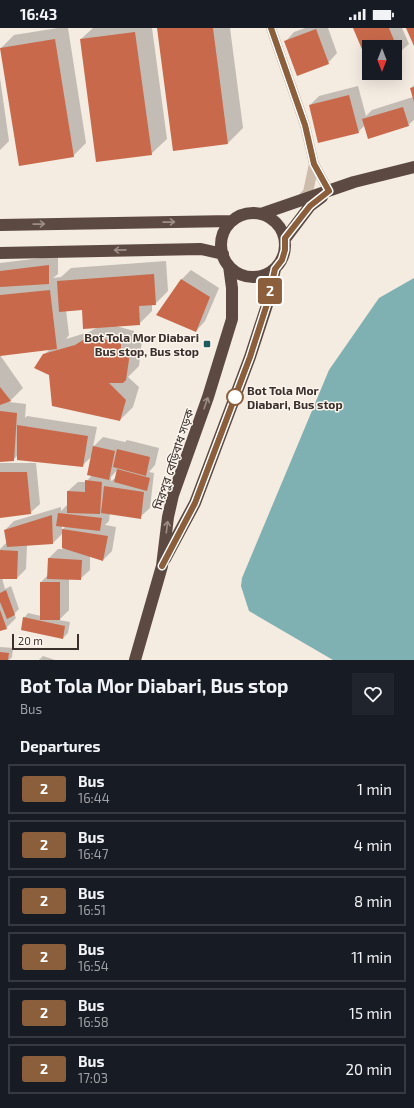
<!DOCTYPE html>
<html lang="en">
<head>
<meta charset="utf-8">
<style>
  body { margin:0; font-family:"Exo 2","Noto Sans Bengali",sans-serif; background:#20242c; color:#f1f3f6; height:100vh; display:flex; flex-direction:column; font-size:15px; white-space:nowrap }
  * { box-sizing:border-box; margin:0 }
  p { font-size:13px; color:#9ea1a6 }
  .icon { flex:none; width:22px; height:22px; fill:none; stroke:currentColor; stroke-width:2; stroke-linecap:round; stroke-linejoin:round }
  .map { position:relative; height:632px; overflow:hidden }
  .details { display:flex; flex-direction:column; background:#171b24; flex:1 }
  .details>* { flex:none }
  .badge { padding:0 8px; border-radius:3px; font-size:14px; line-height:26px }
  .needle { width:26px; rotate:180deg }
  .controls { position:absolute; left:362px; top:12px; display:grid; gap:8px }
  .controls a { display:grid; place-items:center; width:40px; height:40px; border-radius:0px; background:#171b24; box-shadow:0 4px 16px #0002; font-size:20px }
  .scale { position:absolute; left:12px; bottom:10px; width:67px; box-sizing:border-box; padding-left:4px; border:2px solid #3b302b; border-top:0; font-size:11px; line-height:14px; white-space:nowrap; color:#3b302b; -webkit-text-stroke:3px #fbf5ee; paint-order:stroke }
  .map>.badge { position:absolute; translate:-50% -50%; box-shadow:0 0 0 2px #fff }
  h2 { padding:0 20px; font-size:15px; line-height:36px }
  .round { display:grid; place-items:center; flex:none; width:42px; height:42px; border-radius:0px; background:#20242c }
  .headline { display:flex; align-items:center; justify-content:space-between; height:68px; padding:0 20px }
  h1 { font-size:19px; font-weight:700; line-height:30px }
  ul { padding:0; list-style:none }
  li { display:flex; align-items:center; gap:12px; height:50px; margin:0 8px 6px; padding:0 12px; border:2px solid #363941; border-radius:0px }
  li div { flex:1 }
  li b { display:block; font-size:15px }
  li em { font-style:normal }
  li .badge { min-width:44px; font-weight:700; text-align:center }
  .status { display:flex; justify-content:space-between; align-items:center; height:28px; padding:0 20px; background:#171b24; direction:ltr }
  .status svg { height:11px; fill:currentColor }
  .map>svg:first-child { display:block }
  .water { fill:#7fb0b2 }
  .shadow { fill:#0003; fill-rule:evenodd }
  .building { fill:#c8694b }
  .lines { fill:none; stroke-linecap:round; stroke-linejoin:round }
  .minor { stroke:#cdbbac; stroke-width:10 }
  .highway { stroke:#5c4a42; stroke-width:12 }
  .oneway { stroke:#9c8e87 }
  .line-casing { stroke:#fff; stroke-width:9 }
  .line { stroke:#8b5e3c; stroke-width:6 }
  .poi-dot { fill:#1f5a5e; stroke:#fbf5ee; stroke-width:1.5 }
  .stop-dot { fill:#fff; stroke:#8b5e3c; stroke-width:2 }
  .labels { text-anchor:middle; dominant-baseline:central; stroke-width:3; stroke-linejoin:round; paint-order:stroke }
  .poi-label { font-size:12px; font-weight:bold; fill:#3b302b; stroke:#fbf5ee; text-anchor:end }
  .stop-label { font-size:12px; font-weight:bold; fill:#3b302b; stroke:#fbf5ee; text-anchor:start }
  .street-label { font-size:12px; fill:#3b302b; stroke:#fbf5ee }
</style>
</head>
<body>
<div class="status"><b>16:43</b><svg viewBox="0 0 49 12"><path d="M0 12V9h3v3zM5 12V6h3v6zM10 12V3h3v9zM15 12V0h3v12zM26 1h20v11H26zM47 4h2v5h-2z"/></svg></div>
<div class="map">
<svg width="414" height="632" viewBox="0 0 414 632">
  <rect width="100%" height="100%" fill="#f4ebe1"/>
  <path class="water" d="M414 250V632H333L249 583 241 558 242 550 329 342 379 270Z"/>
  <path class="shadow" d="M58 0H68L86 115 73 128 1 20 14 7Z
    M93 0H152L167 111 151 126 81 11Z
    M158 0H230L243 100 228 115Z
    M305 0H328L337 25 328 35 285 14 294 4Z
    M354 0H402L409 16 395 28V19H369V36Z
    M0 50 9 113 0 122Z
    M414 57V92L408 97H365L358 104 310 77 319 68 358 58 366 88 372 82 413 69 411 60Z
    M58 228V246L53 250 61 249 71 240 166 233 168 263 155 276H152V283L139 296 116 298 134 303 133 310 142 312 139 338 128 349 139 359 133 379 120 392 50 346 44 327 50 321 0 327V235ZM83 281 98 299 89 304 66 311 69 307 66 282Z
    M191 242 219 260 205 293 196 303 158 287 182 251Z
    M0 327 23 360 9 374 26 376 25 390 27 388 97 399 93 419 103 409 125 414 127 412 159 420 155 437 149 444 154 445 150 480 140 489 110 485 109 493 105 497 116 499 112 523 103 532 90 528V542L80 551H69V582L59 592 70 594 68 605 63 610 24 590 28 585 41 588V554L48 547 49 530 58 521H63V505L53 515 27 517 26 541 17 550H2L5 561 11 558 19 581 14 586 16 590 6 600 0 602V521L7 514 5 502 14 493 61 479V483L68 476V463L78 454H86L92 447V428L82 438 18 427 13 432 0 433ZM118 441 117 449 111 453V449ZM62 497 66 498 62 502Z
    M0 435H36L40 476 30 485 0 489Z
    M0 619 13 620 12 629 9 632H0Z
    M43 628 55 632H39Z"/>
  <path class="building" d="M157 0H213L228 116 173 123Z
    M353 0H389L400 27 395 29V19H369V38Z
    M406 0H414V18Z
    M316 1 329 36 297 48 284 13Z
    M135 4 152 127 96 134 80 11Z
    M55 11 74 129 19 138 0 20Z
    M414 59V74L410 60Z
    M349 67 359 105 318 115 309 77Z
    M403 79 409 98 368 111 362 91Z
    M49 237V256L0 259V243Z
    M154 246 156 277 139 278 140 297 83 301 82 282 59 284 57 253Z
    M181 251 210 269 196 304 156 287Z
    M50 262 57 321 0 328V267Z
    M91 307 121 316V323L130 325 126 352 123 355H109L126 372 120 393 52 378 49 347 34 340 43 326 75 317Z
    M0 359 11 373 0 377Z
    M0 383 17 385 14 433 0 434Z
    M17 397 88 408 83 439 17 432Z
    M93 418 115 423 109 452 87 447Z
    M117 421 150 429 146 448 113 439Z
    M117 441 150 450 147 463 114 454Z
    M0 444H27L31 486 0 490Z
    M85 452 102 454 100 486 67 485V463L85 464Z
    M104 458 144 464 141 491 101 485Z
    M58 485 102 490 100 503 56 498Z
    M52 487 53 516 7 519 4 502Z
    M62 501 108 508 103 533 62 520Z
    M0 522 18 523 17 551H0Z
    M48 530 82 532 81 552 47 551Z
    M40 554H60V592H40Z
    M6 562 15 587 7 591 0 574V565Z
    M0 582 7 601 0 603Z
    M23 589 65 598 63 611 21 602Z
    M0 624 9 625 8 632H0Z"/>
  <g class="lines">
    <path class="minor" d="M271 0 305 97 314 136 329 163
      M301 172 308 164 314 136"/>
    <path class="highway" d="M221 217a32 32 0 1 1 64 0a32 32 0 1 1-64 0Z
      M261 186 354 154 414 139
      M0 197 232 193
      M285 211 310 178 322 169
      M0 225 201 221 223 226
      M165 531 195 475 250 329 267 277 275 241
      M135 632 162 538 168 489 173 467 208 369 232 291V260L229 238"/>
  </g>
  <defs><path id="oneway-shaft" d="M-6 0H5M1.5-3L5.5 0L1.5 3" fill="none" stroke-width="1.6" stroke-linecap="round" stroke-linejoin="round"/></defs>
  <g class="oneway">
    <use href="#oneway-shaft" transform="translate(169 194) rotate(-1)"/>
    <use href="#oneway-shaft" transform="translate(39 196) rotate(-1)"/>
    <use href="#oneway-shaft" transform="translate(120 222) rotate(179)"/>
    <use href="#oneway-shaft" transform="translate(206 375) rotate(-71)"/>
    <use href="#oneway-shaft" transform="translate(167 499) rotate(-83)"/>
  </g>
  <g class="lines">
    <g class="line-casing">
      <path id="line" d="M162 538 195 475 250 329 267 276 275 241 282 232 285 222V210L310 178 329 163 314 136 305 97 271 0"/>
    </g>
    <use href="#line" class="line"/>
  </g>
  <rect class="poi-dot" x="203" y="312" width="8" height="8" rx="2"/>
  <circle class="stop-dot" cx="235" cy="369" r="8"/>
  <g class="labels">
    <g class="poi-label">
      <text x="199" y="309">Bot Tola Mor Diabari<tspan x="199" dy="14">Bus stop, Bus stop</tspan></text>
    </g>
    <g class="stop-label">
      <text x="247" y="362">Bot Tola Mor<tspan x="247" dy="14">Diabari, Bus stop</tspan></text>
    </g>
    <g class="street-label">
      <text transform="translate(173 431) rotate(-72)">মিরপুর বেড়িবাধ সড়ক</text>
    </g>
  </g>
</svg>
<div class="controls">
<a><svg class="needle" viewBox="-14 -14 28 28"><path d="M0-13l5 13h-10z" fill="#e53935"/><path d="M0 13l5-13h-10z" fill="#9ea1a6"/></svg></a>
</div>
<div class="scale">20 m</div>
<b class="badge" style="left:270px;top:263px;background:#8b5e3c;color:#fff">2</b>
</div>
<section class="details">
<div class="headline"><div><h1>Bot Tola Mor Diabari, Bus stop</h1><p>Bus</p></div><a class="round"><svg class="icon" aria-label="heart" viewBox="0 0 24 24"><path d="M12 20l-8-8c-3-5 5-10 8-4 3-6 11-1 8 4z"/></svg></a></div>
<h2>Departures</h2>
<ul>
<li><span class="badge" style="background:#8b5e3c;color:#fff">2</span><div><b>Bus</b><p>16:44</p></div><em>1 min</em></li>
<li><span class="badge" style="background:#8b5e3c;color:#fff">2</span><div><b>Bus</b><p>16:47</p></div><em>4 min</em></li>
<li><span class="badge" style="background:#8b5e3c;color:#fff">2</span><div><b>Bus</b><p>16:51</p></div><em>8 min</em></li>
<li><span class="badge" style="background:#8b5e3c;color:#fff">2</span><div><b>Bus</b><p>16:54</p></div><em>11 min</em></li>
<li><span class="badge" style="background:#8b5e3c;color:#fff">2</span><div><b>Bus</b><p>16:58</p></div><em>15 min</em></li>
<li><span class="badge" style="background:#8b5e3c;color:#fff">2</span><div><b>Bus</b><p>17:03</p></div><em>20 min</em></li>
</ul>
</section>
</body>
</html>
